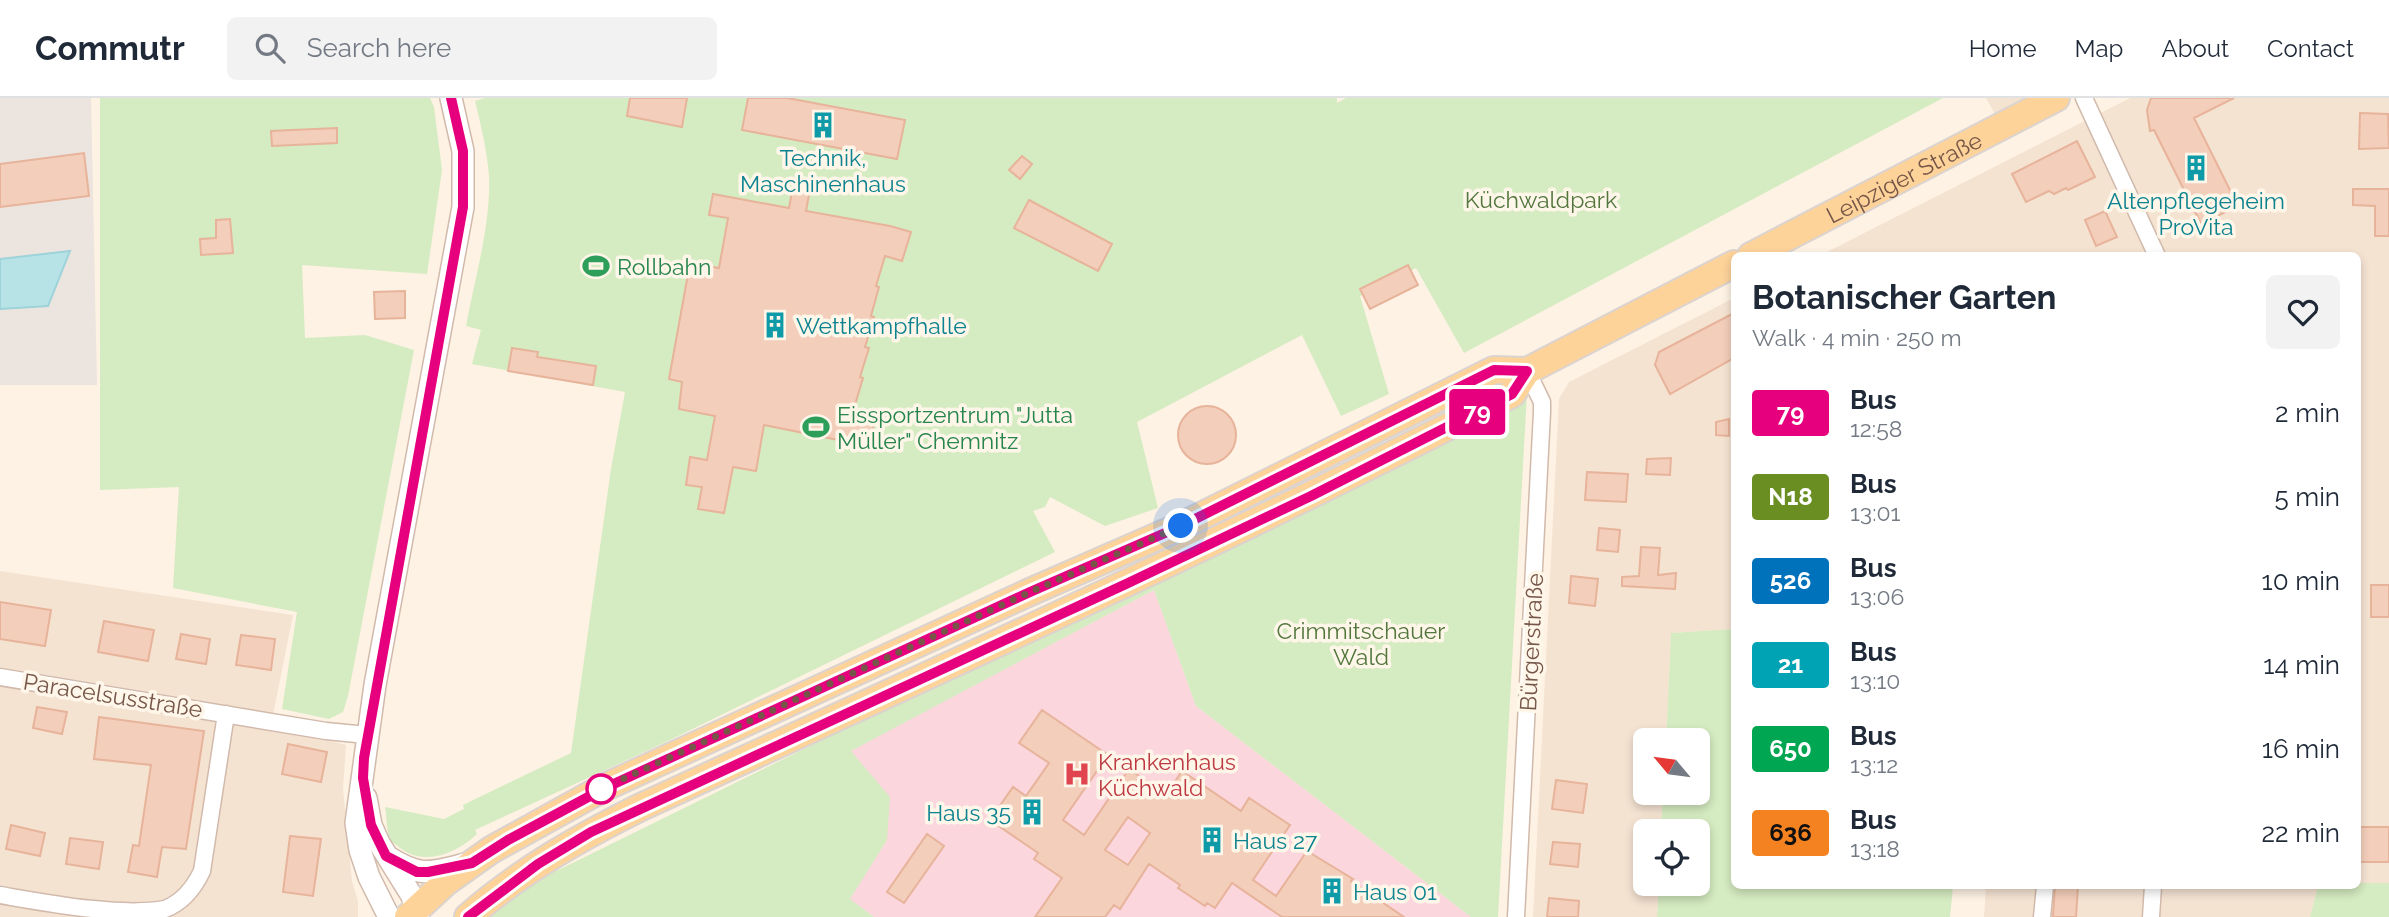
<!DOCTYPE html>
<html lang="en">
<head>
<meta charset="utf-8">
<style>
  body { margin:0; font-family:Raleway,sans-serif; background:#f2f2f3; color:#1f2937; height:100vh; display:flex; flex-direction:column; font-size:26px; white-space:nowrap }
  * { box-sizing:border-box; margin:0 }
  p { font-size:23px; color:#747a83 }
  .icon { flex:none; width:38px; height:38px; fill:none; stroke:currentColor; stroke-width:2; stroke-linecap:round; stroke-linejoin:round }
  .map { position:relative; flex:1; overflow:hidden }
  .panel { position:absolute; left:1731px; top:154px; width:630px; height:637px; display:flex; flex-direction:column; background:#fff; border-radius:10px; box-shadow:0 4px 10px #0003 }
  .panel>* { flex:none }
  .badge { padding:0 14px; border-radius:5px; font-size:24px; line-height:46px }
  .needle { width:46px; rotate:299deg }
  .fabs { position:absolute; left:1633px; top:630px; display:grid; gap:14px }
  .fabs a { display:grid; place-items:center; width:77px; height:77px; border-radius:10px; background:#fff; box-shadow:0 4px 10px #0003; font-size:35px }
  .you { position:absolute; width:35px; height:35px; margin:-18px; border:5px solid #fff; border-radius:50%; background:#1a73e8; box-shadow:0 0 0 10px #1a73e833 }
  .map>.badge { position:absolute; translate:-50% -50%; box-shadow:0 0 0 4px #fff }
  .round { display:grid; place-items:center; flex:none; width:74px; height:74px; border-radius:10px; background:#f2f2f3 }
  .head { display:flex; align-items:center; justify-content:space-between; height:119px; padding:0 21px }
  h1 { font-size:33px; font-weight:700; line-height:52px }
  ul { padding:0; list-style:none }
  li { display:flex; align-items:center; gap:21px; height:84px; padding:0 21px }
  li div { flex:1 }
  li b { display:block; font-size:26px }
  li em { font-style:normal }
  li .badge { min-width:77px; font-weight:700; text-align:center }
  header { display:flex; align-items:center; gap:42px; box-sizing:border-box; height:98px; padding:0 35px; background:#fff; border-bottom:2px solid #e0e1e3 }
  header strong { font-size:33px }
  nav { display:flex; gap:38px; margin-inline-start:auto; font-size:24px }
  .search { width:490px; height:63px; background:#f2f2f3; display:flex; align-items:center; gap:18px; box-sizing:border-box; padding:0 24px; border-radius:10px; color:#747a83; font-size:26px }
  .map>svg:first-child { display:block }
  .residential { fill:#f5e3d2 }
  .industrial { fill:#ece4de }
  .medical { fill:#fbd6dd }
  .green { fill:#d5ebc1 }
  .water { fill:#b7e3e7; stroke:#9dd3d9; stroke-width:2 }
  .building { fill:#f3ceba; stroke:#e7b39a; stroke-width:2; fill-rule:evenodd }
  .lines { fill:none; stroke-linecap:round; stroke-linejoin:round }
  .minor-casing { stroke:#d1baac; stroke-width:19 }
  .tertiary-casing { stroke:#d1baac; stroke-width:24 }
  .primary-casing { stroke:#dbd3cf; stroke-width:30 }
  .minor { stroke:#fff; stroke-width:16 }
  .tertiary { stroke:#fff; stroke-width:21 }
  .primary { stroke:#fed39a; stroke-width:26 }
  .line-casing { stroke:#fff; stroke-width:16 }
  .line { stroke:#e6007e; stroke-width:10 }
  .walk { stroke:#765648; stroke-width:7; stroke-dasharray:0 12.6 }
  .stop-dot { fill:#fff; stroke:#e6007e; stroke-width:3.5 }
  .labels { text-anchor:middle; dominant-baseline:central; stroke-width:7; stroke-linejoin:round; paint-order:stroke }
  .culture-label { font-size:23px; fill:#0d838f; stroke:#fff6ea; text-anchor:start }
  .street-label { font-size:23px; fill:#765648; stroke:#fff6ea }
  .park-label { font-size:23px; fill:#52773d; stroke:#fff6ea }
  .leisure-label { font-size:23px; fill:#27864d; stroke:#fff6ea; text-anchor:start }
  .health-label { font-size:23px; fill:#be3a42; stroke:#fff6ea; text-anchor:start }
</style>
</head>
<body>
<header>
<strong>Commutr</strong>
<div class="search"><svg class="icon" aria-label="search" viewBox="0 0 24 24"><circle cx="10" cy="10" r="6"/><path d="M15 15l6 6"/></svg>Search here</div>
<nav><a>Home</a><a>Map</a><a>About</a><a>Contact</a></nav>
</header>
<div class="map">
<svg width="2389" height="819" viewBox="0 0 2389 819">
  <rect width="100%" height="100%" fill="#fdf2e3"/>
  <path class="residential" d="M1986 0H2050L2000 25Z
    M2130 0H2389V785H2357V158H1819Z
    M1734 200V531L1671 535 1666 642H1645V695H1663L1661 733H1645V786H1659L1657 819H1533L1559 301 1569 284Z
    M0 473 293 517 271 627 346 647 343 691 352 783 358 803V819H0Z
    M1986 788H2318L2310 819H1984Z"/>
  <path class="industrial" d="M0 0H91L97 287H0Z"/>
  <path class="medical" d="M1154 492 1196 608 1471 819H874L849 801 887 742 850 653Z"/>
  <path class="green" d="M100 0H430L434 9 442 72 427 176 302 167 305 240 365 237 414 252 348 598 343 614 329 621 282 611 297 514 173 490 179 389 100 392Z
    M485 0H1337V5L1346 0H1943L1464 255 1416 170 1360 198 1389 296 1341 318 1302 237 1137 324 1158 410 1105 428 1050 399 1045 409 1033 413 1055 454 668 643 475 732 477 736C456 756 423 769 399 749 396 746 392 745 391 742 386 734 387 719 385 709L444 721 464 711 463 707 571 655 611 371 625 294 472 266 481 232 466 228C475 179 491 127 489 78 487 52 481 28 475 3Z
    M1527 295 1498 819H1471L1196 608 1154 492 851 653 890 699 887 742 850 801 874 819H474L477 812Z
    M1734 531V788H1953L1950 819H1657L1659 786H1698V733H1661L1663 695H1698V642H1666L1671 535Z
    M2357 571H2361L2359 652H2357Z
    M2357 785H2389V819H2310L2318 788H2357Z"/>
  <path class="water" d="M70 153 48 208 0 211V161Z"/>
  <path class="building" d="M630 0H687L682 29 627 18Z
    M748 0H787L905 22 897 61 742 32Z
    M2151 0H2234L2194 20 2238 108 2201 126 2154 32 2150 33 2147 12Z
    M2360 15 2388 16 2389 50 2359 51Z
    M337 30V45L272 48 271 33Z
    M2077 43 2095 79 2068 92 2066 90 2054 96 2049 93 2026 104 2012 76Z
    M84 55 89 98 0 109V66Z
    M1022 58 1032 66 1020 81 1009 72Z
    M794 83 811 86 806 113 890 128 911 134 902 163 885 158 876 188 879 189 871 218 874 219 865 249 869 250 860 279 863 280 854 310 877 316 868 348 764 327 756 373 733 369 724 415 698 411 702 389 686 387 690 359 707 362 715 318 679 311 682 284 669 281 690 165 719 170 728 120 709 117 713 96 789 110Z
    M2353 91H2389V138H2375V108L2353 107Z
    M1029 102 1112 146 1098 173 1014 130Z
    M2105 113 2117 139 2096 148 2085 122Z
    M230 121 233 155 201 157 200 141 216 140V122Z
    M1408 167 1418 187 1370 211 1360 191Z
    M405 193V220L375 221 374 194Z
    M1734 215V260L1670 296 1655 267 1659 254Z
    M512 250 538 254 537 259 596 268 593 287 508 273Z
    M1178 337a29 29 0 1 1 58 0a29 29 0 1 1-58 0Z
    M1729 321V338L1716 337V324Z
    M1671 360 1670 377 1646 376 1647 361Z
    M1587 374 1628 376 1626 404 1585 402Z
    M1599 430 1620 432 1618 454 1597 452Z
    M1641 449 1660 450 1658 477 1676 475 1675 491 1622 488V479L1639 478Z
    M1571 478 1598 481 1595 508 1569 505Z
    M2371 487H2389V519H2371Z
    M0 504 51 512 45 548 0 541Z
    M104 523 154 532 148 563 98 554Z
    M181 536 210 541 206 566 176 561Z
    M241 537 275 541 271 572 236 567Z
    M37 609 67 614 62 636 33 630Z
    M1042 612 1108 657 1063 722 1084 737 1129 671 1166 697 1182 673 1241 713 1249 700 1290 727 1253 782 1276 798 1307 753 1353 781 1351 783 1404 819H1282L1232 785 1215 810 1207 805 1205 808 1178 790 1180 787 1149 766 1120 811 1114 807 1105 819H1035L1062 780 1034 761 1038 755 990 722 1013 689 1026 698 1049 665 1019 645ZM1128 719 1150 735 1128 767 1105 752Z
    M99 619 204 633 186 751 162 749 157 779 128 774 133 747 139 748 151 667 94 661Z
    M288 646 327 654 321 684 282 676Z
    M1556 682 1587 686 1583 715 1552 711Z
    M11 727 45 735 40 758 6 751Z
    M2357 729H2389V764H2357Z
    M927 736 944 748 904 805 887 794Z
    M290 738 321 741 313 798 283 794Z
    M70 740 103 744 99 771 66 766Z
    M1553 744 1580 746 1578 769 1550 766Z
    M2055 788H2078L2076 819H2053Z
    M1549 800 1579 803 1578 819H1547Z"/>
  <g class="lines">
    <g class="minor-casing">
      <path id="minor" d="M2084 0 2157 158
        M0 579 326 633 367 637
        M0 797C47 805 120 819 165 811 183 804 194 790 202 773L226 616
        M1516 819 1542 314V304L1527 273
        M2042 819 2045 788
        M2151 819 2153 788"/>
    </g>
    <g class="tertiary-casing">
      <path id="tertiary" d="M366 700 371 727 379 745 412 798 418 819
        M388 759C423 781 431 774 470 765
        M389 819 369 779 360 752 356 725 375 587 463 109V53L451 0"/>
    </g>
    <g class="primary-casing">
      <g id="primary">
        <path id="s1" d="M1751 158 2056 0"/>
        <path d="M408 819 446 784 491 752 605 689 1030 494 1181 428 1494 272 1527 273"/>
        <path d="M468 819C520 773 579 740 641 709 933 575 1226 443 1512 296L1527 273 1734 166"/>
      </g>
    </g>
    <use href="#minor" class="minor"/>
    <use href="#tertiary" class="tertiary"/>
    <use href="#primary" class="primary"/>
  </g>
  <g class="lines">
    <g class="line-casing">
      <path id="line" d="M451 0 463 53V109L364 660 363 680 371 727 386 758 417 774H428L472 765 508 742 605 690 1030 494 1181 428 1494 272 1527 273 1512 296 1311 398 1126 486 591 734 538 766 468 819"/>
    </g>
    <use href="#line" class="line"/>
    <path class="walk" d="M601 691 1030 494 1181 428"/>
  </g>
  <defs>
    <g id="building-bare" transform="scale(2.1)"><path d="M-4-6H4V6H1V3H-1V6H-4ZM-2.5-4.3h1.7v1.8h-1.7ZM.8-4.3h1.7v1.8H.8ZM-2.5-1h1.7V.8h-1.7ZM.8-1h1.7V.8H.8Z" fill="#0f9aa8" stroke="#fff6ea" stroke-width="2.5" paint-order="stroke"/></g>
    <g id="stadium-bare" transform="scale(2.1)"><path d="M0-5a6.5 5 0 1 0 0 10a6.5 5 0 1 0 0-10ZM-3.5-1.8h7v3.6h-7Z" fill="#2e9e5b" stroke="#fff6ea" stroke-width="2.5" paint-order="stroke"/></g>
    <g id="hospital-bare" transform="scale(2.1)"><path d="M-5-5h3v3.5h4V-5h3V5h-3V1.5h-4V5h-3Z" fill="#e0444e" stroke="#fff6ea" stroke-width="2.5" paint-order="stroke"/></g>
  </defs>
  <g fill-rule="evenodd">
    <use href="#building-bare" x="823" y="27"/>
    <use href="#building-bare" x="2196" y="70"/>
    <use href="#stadium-bare" x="596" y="168"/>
    <use href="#building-bare" x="775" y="227"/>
    <use href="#stadium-bare" x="816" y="329"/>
    <use href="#hospital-bare" x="1077" y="676"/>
    <use href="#building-bare" x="1032" y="714"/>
    <use href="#building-bare" x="1212" y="742"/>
    <use href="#building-bare" x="1332" y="793"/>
  </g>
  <circle class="stop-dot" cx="601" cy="691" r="14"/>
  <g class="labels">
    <g class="culture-label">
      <text x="823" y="59" text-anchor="middle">Technik,<tspan x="823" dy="26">Maschinenhaus</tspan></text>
      <text x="2196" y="102" text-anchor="middle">Altenpflegeheim<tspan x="2196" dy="26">ProVita</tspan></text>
      <text x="796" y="227">Wettkampfhalle</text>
      <text x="1011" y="714" text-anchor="end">Haus 35</text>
      <text x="1233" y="742">Haus 27</text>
      <text x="1353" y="793">Haus 01</text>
    </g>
    <g class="street-label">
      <text stroke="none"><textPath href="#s1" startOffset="172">Leipziger Straße</textPath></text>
      <text transform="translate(1531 544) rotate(-87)">Bürgerstraße</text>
      <text transform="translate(113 597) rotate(9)">Paracelsusstraße</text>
    </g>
    <g class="park-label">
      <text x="1541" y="101">Küchwaldpark</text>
      <text x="1361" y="532">Crimmitschauer<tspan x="1361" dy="26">Wald</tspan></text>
    </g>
    <g class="leisure-label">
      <text x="617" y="168">Rollbahn</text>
      <text x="837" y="316">Eissportzentrum "Jutta<tspan x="837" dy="26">Müller" Chemnitz</tspan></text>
    </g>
    <g class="health-label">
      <text x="1098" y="663">Krankenhaus<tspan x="1098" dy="26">Küchwald</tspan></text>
    </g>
  </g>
</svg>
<div class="fabs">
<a><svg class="needle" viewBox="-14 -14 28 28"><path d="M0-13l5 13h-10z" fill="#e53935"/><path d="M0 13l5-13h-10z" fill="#747a83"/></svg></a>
<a><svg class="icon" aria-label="locate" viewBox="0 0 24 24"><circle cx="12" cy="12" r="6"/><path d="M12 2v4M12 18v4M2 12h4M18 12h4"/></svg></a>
</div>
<div class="you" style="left:1181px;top:428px"></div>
<b class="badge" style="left:1477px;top:314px;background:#e6007e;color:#fff">79</b>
<section class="panel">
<div class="head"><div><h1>Botanischer Garten</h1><p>Walk · 4 min · 250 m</p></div><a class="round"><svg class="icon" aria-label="heart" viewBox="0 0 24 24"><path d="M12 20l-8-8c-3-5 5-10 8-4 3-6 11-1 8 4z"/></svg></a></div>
<ul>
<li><span class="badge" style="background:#e6007e;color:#fff">79</span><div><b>Bus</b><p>12:58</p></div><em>2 min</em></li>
<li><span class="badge" style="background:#6b8e23;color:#fff">N18</span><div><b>Bus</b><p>13:01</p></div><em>5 min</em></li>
<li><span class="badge" style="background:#0072bc;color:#fff">526</span><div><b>Bus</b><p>13:06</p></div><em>10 min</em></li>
<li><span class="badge" style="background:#00a3b4;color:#fff">21</span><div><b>Bus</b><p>13:10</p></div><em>14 min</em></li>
<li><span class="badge" style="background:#00a651;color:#fff">650</span><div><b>Bus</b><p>13:12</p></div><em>16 min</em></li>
<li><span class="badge" style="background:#f58220;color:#111">636</span><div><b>Bus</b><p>13:18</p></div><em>22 min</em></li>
</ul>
</section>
</div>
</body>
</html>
